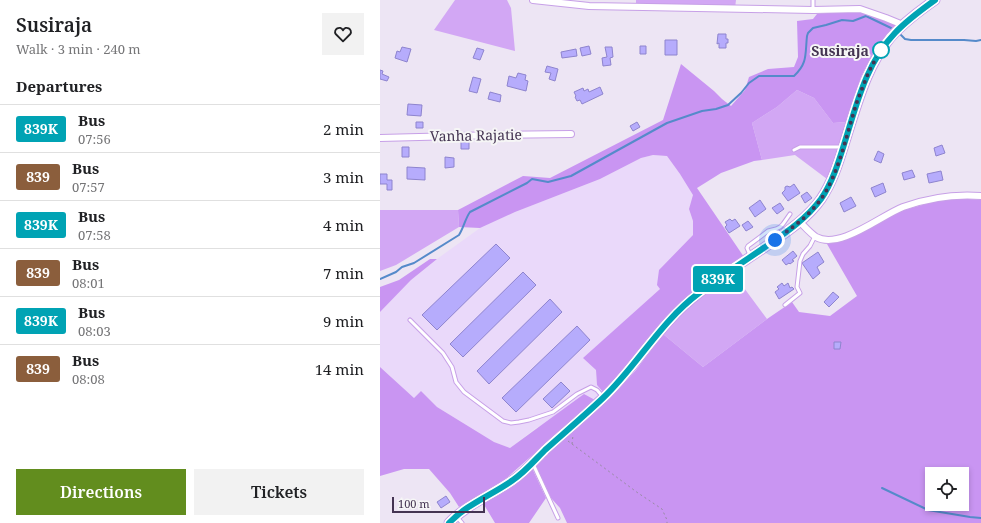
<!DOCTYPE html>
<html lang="en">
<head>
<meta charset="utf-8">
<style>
  body { margin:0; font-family:"Noto Serif",serif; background:#f2f2f2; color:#202124; height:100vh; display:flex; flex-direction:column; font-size:15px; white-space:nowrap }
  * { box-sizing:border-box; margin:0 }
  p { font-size:13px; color:#757577 }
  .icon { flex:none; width:22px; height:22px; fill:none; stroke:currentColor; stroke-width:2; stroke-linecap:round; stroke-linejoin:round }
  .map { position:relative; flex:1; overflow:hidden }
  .panel { display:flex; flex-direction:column; background:#fff; width:380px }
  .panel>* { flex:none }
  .badge { padding:0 8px; border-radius:3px; font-size:14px; line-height:26px }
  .fabs { position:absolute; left:545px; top:467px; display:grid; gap:8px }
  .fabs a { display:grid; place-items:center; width:44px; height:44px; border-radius:0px; background:#fff; box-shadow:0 2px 6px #0003; font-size:20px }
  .scale { position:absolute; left:12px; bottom:10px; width:93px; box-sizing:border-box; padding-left:4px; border:2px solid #443452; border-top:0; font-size:11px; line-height:14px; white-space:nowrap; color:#443452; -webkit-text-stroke:3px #f6f6f6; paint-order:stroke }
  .you { position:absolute; width:20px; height:20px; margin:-10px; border:3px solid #fff; border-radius:50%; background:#1a73e8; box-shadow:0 0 0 6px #1a73e833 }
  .map>.badge { position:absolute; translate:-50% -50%; box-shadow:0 0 0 2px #fff }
  h2 { padding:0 16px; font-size:15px; line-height:36px }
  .round { display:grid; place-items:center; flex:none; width:42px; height:42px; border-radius:0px; background:#f2f2f2 }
  .overview { display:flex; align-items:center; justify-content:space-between; height:68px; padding:0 16px }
  h1 { font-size:19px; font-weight:600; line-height:30px }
  .primary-button { display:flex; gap:8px; margin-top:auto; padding:8px 16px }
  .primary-button a { flex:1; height:46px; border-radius:0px; background:#628d1e; color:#fff; font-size:16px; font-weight:600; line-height:46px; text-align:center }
  .primary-button a+a { background:#f2f2f2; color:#202124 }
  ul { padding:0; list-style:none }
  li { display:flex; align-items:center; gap:12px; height:48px; padding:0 16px; border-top:1px solid #e0e0e0 }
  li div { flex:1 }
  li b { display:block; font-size:15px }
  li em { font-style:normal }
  li .badge { min-width:44px; font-weight:700; text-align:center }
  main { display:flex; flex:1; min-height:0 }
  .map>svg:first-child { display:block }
  .built { fill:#ead9fa }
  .green { fill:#d2a7f4 }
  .forest { fill:#c995f2; fill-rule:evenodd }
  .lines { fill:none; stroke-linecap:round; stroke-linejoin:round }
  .stream { stroke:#558aca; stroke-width:2 }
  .building { fill:#b6acfc; stroke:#8e84ce }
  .lane-casing { stroke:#c7a0e7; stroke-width:5 }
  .street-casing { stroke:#c7a0e7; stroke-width:8 }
  .secondary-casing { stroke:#c7a0e7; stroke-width:11 }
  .path { stroke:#978ba2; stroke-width:1; stroke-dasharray:2 3; stroke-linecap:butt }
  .lane { stroke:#fff; stroke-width:3 }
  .street { stroke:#fff; stroke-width:6 }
  .secondary { stroke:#fff; stroke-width:9 }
  .line-casing { stroke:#fff; stroke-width:9 }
  .line { stroke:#00a3b4; stroke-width:6 }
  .walk { stroke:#443452; stroke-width:4; stroke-dasharray:0 7.2 }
  .stop-dot { fill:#fff; stroke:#00a3b4; stroke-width:2 }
  .labels { text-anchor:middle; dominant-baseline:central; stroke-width:4; stroke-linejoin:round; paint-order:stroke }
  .stop-label { font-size:14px; font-weight:bold; fill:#443452; stroke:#f6f6f6; text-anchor:end }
  .street-label { font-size:14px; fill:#443452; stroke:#f6f6f6 }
</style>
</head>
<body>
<main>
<section class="panel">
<div class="overview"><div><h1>Susiraja</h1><p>Walk · 3 min · 240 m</p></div><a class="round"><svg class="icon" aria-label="heart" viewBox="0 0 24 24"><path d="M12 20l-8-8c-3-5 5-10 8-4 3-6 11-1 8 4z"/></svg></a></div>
<h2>Departures</h2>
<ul>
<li><span class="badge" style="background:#00a3b4;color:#fff">839K</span><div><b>Bus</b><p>07:56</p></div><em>2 min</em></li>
<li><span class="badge" style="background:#8b5e3c;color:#fff">839</span><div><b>Bus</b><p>07:57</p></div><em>3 min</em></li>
<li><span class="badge" style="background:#00a3b4;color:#fff">839K</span><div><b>Bus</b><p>07:58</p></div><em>4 min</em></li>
<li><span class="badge" style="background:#8b5e3c;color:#fff">839</span><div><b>Bus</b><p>08:01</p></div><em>7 min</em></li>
<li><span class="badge" style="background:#00a3b4;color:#fff">839K</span><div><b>Bus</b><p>08:03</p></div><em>9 min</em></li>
<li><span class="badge" style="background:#8b5e3c;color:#fff">839</span><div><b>Bus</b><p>08:08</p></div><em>14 min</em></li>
</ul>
<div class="primary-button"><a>Directions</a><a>Tickets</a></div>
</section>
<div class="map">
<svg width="601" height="523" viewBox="0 0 601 523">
  <rect width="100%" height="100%" fill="#ede5f4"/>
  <path class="built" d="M273 155 287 156 300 174 314 195 309 209 313 221V235L279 270 280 289 204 358 216 370 217 385 223 392 215 400 156 428 130 448 114 442 57 407 41 391 34 398 0 367V312L31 280 57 259 100 228 135 212 220 179 261 158Z"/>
  <path class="green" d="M75 0H127L131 8 135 51 54 30Z
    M256 0H356L355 8 256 7Z
    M417 90 434 98 453 123 467 122 460 145H423L421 148H459L447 179 415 155 382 160 372 123 397 107Z
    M0 210H78L79 227 16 265 0 271Z
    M353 273 387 319 323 367 283 334 309 305Z"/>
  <path class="forest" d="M467 11 484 13 515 24V27L497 45 481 77 467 122 453 123 434 98 417 90 397 107 372 123 382 160 374 161 341 173 317 188 364 257 320 287 232 384 223 392 217 385 216 370 203 358 280 289 277 285 279 270 313 235V221L309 209 313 195 300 174 287 156 273 155 261 158 220 179 135 212 100 228 79 227 78 210 143 176 170 178 283 120 301 64 334 91 342 99 351 106 365 90 369 77 388 69 414 67 418 57 417 21 433 19 437 14Z
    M577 198 601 200V523H187L180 508 171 498 155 464 234 394 256 370 283 334 323 367 387 319 412 302 419 312 450 316 477 296 447 244 464 240 524 210 553 202ZM552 474H582V504H552Z
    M50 259H57L31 280 0 312V287L19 280Z
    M0 367 34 398 41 391 57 407 114 442 130 448 204 394 215 400 121 483 79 507 70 493 49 469H24L0 476Z
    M152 468 166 498 149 523H115L103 503 125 491Z"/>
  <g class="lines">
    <path class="stream" d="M521 35 525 39 531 40H584L596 41 601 40
      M0 279 16 272 22 267 34 263 79 235C84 227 85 219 90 212L147 183 152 179 168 182 191 176 287 123 322 111 336 109 348 105 361 93 369 83 379 76H414C428 63 425 54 427 36L428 33 433 28 446 25 462 20 473 21 486 16 511 28
      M502 488 548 510 590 517 601 518"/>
  </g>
  <path class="building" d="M338 34H346V39H348V43H346V48H339V43L337 44Z
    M285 40H297V55H285Z
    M209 46 211 54 202 56 200 48Z
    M260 46H266V54H260Z
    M22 47 31 49 27 62 15 58 17 51 20 52Z
    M225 47H232L233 57 230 58 231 65 223 66 222 58 227 57Z
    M97 48 104 50 100 60 93 58Z
    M196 49 197 56 182 58 181 52Z
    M167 66 178 69 175 81 169 79 171 73 165 72Z
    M0 70 3 71 2 74 9 77 7 81 0 79Z
    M138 73 146 75 145 80 148 81 146 91 127 86 129 76 136 78Z
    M93 77 101 79 97 93 89 91Z
    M220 87 223 94 202 104 200 100 197 101 195 97 196 96 194 92 203 88 204 91 208 89 209 92Z
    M110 92 121 95 120 102 108 99Z
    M28 104 42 105 41 116 27 115Z
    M36 122H43V128H36Z
    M257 122 260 127 253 131 250 126Z
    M81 142H89V149H81Z
    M562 145 565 153 556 156 554 148Z
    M22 147H29V157H22Z
    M498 151 504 154 501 163 494 160Z
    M65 157 74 158V167L65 168Z
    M27 167 45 168V180L27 179Z
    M532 170 535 177 524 180 522 173Z
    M561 171 563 180 549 183 547 174Z
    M0 174H7V180H12V190H7V184H0Z
    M503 183 506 192 495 197 491 188Z
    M414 184 420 193 408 201 402 193 405 190V187L407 186 410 187Z
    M427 192 432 198 425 203 421 196Z
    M471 197 476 206 464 212 460 203Z
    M380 200 386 209 375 217 369 208Z
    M400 203 404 209 397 214 392 208Z
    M350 219 352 221 355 219 360 226 349 233 345 227 347 225 345 222Z
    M368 221 373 227 366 231 362 225Z
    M116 244 130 258 57 330 42 315Z
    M413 251 417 256 412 260 414 261 410 264 409 263 406 265 402 260Z
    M438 252 444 262 437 267 440 273 433 279 422 263Z
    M143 272 156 285 83 357 70 344Z
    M402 283 404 286 408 283 410 288 412 287 414 289 399 299 395 292 399 289 397 287Z
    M453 292 459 297 449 307 444 302Z
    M170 299 182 312 109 384 97 371Z
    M197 326 210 340 136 412 122 398Z
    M454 342H461L460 349H454Z
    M181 382 190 391 172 408 163 399Z
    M66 496 70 502 61 508 57 502Z"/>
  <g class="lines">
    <g class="lane-casing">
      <path id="lane" d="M433 0V10
        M414 150 420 147H461
        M370 255 367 248 368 246 388 231 396 229 400 227 403 224 410 214
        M405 305 420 293 417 287 420 261 423 254 430 246 435 236
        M30 320 63 353 72 367 76 382 84 392 123 421 131 423 139 422 149 420 173 412 197 394 211 387 217 390 223 397
        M153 464 178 518
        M77 517 82 523"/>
    </g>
    <g class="street-casing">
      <path id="street" d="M153 0 209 6 433 10 480 9 506 18 523 25
        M0 138 117 135 191 134
        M420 222C425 227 430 233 436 237 460 250 500 216 523 207 548 198 575 194 601 196"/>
    </g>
    <g class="secondary-casing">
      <path id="secondary" d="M69 523C87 504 112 495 133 480 145 472 155 460 165 450 184 433 204 416 223 398 257 366 280 322 319 293 340 276 363 262 385 247 405 233 427 219 441 199 454 180 460 157 467 135 478 101 487 66 510 38 523 23 539 11 555 0"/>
    </g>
    <path class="path" d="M188 441 258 493 282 509 287 520V523
      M192 444 193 435"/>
    <use href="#lane" class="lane"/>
    <use href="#street" class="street"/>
    <use href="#secondary" class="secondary"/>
  </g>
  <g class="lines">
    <g class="line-casing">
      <path id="line" d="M69 523C87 504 112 495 133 480 145 472 155 460 165 450 184 433 204 416 223 398 257 366 280 322 319 293 341 276 365 261 388 245 407 232 427 218 441 199 454 180 460 157 467 135 478 99 488 61 515 33 527 20 541 10 555 0"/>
    </g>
    <use href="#line" class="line"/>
    <path class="walk" d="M395 240C412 228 429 216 441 199 460 172 467 131 478 99 483 87 487 74 494 62 496 58 500 52 501 50"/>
  </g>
  <circle class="stop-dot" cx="501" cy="50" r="8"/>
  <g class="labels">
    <g class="stop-label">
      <text x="489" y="50">Susiraja</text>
    </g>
    <g class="street-label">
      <text transform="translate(96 135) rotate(-1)">Vanha Rajatie</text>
    </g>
  </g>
</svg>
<div class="fabs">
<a><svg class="icon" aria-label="locate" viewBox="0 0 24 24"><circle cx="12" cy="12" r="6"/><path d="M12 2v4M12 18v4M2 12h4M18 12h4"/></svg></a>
</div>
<div class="scale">100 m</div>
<div class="you" style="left:395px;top:240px"></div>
<b class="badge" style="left:338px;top:279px;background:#00a3b4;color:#fff">839K</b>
</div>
</main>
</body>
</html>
